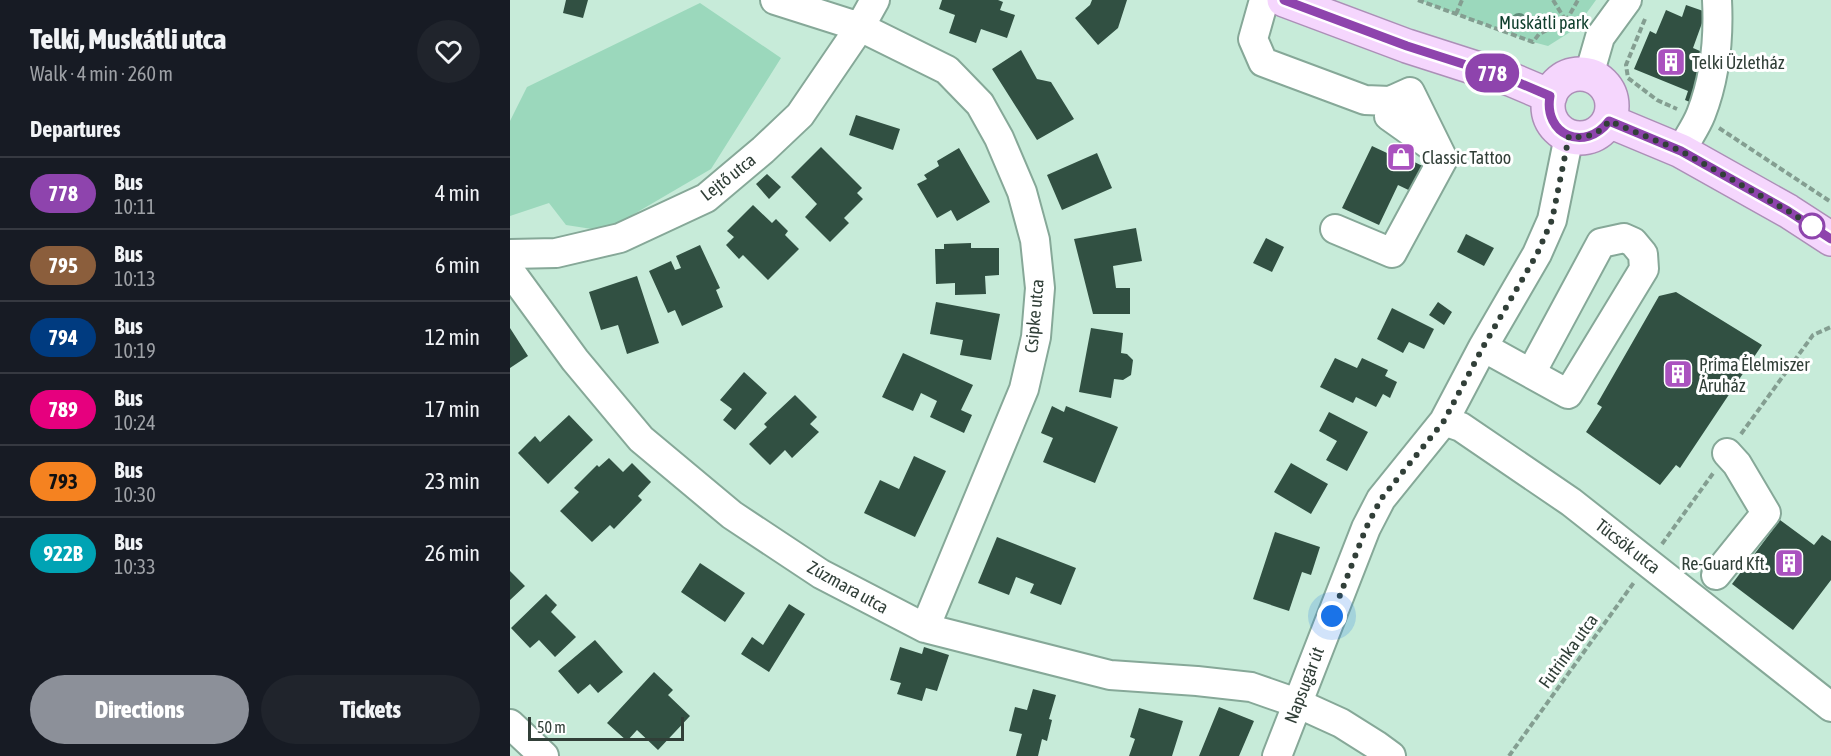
<!DOCTYPE html>
<html lang="en">
<head>
<meta charset="utf-8">
<style>
  body { margin:0; font-family:"Asap Condensed",sans-serif; background:#20242c; color:#f1f3f6; height:100vh; display:flex; flex-direction:column; font-size:22px; white-space:nowrap }
  * { box-sizing:border-box; margin:0 }
  p { font-size:20px; color:#9ea1a6 }
  .icon { flex:none; width:33px; height:33px; fill:none; stroke:currentColor; stroke-width:2; stroke-linecap:round; stroke-linejoin:round }
  .map { position:relative; flex:1; overflow:hidden }
  .sheet { display:flex; flex-direction:column; background:#171b24; width:510px }
  .sheet>* { flex:none }
  .badge { padding:0 12px; border-radius:20px; font-size:21px; line-height:39px }
  .scale { position:absolute; left:18px; bottom:15px; width:156px; box-sizing:border-box; padding-left:6px; border:3px solid #313f38; border-top:0; font-size:16px; line-height:21px; white-space:nowrap; color:#313f38; -webkit-text-stroke:4px #fff; paint-order:stroke }
  .you { position:absolute; width:30px; height:30px; margin:-15px; border:4px solid #fff; border-radius:50%; background:#1a73e8; box-shadow:0 0 0 9px #1a73e833 }
  .map>.badge { position:absolute; translate:-50% -50%; box-shadow:0 0 0 3px #fff }
  h2 { padding:0 30px; font-size:22px; line-height:54px }
  .round { display:grid; place-items:center; flex:none; width:63px; height:63px; border-radius:32px; background:#20242c }
  .headline { display:flex; align-items:center; justify-content:space-between; height:102px; padding:0 30px }
  h1 { font-size:28px; font-weight:800; line-height:45px }
  .button { display:flex; gap:12px; margin-top:auto; padding:12px 30px }
  .button a { flex:1; height:69px; border-radius:36px; background:#8c9099; color:#fff; font-size:24px; font-weight:800; line-height:69px; text-align:center }
  .button a+a { background:#20242c; color:#f1f3f6 }
  ul { padding:0; list-style:none }
  li { display:flex; align-items:center; gap:18px; height:72px; padding:0 30px; border-top:2px solid #363941 }
  li div { flex:1 }
  li b { display:block; font-size:22px }
  li em { font-style:normal }
  li .badge { min-width:66px; font-weight:700; text-align:center }
  main { display:flex; flex:1; min-height:0 }
  .map>svg:first-child { display:block }
  .green { fill:#9bd8bc }
  .building { fill:#315042 }
  .lines { fill:none; stroke-linecap:round; stroke-linejoin:round }
  .minor-casing { stroke:#86a898; stroke-width:32 }
  .major-casing { stroke:#ac8fb7; stroke-width:36 }
  .path { stroke:#849e91; stroke-width:4; stroke-dasharray:6 3; stroke-linecap:butt }
  .minor { stroke:#fff; stroke-width:28 }
  .major { stroke:#f5d6fd; stroke-width:33 }
  .tree { fill:#618c7a }
  .line-casing { stroke:#fff; stroke-width:14 }
  .line { stroke:#8e44ad; stroke-width:9 }
  .walk { stroke:#313f38; stroke-width:6; stroke-dasharray:0 10.8 }
  .stop-dot { fill:#fff; stroke:#8e44ad; stroke-width:3 }
  .labels { text-anchor:middle; dominant-baseline:central; stroke-width:6; stroke-linejoin:round; paint-order:stroke }
  .park-label { font-size:18px; fill:#0e3e2c; stroke:#fff }
  .poi-label { font-size:18px; fill:#313f38; stroke:#fff; text-anchor:start }
  .street-label { font-size:18px; fill:#313f38; stroke:#fff }
</style>
</head>
<body>
<main>
<section class="sheet">
<div class="headline"><div><h1>Telki, Muskátli utca</h1><p>Walk · 4 min · 260 m</p></div><a class="round"><svg class="icon" aria-label="heart" viewBox="0 0 24 24"><path d="M12 20l-8-8c-3-5 5-10 8-4 3-6 11-1 8 4z"/></svg></a></div>
<h2>Departures</h2>
<ul>
<li><span class="badge" style="background:#8e44ad;color:#fff">778</span><div><b>Bus</b><p>10:11</p></div><em>4 min</em></li>
<li><span class="badge" style="background:#8b5e3c;color:#fff">795</span><div><b>Bus</b><p>10:13</p></div><em>6 min</em></li>
<li><span class="badge" style="background:#003b80;color:#fff">794</span><div><b>Bus</b><p>10:19</p></div><em>12 min</em></li>
<li><span class="badge" style="background:#e6007e;color:#fff">789</span><div><b>Bus</b><p>10:24</p></div><em>17 min</em></li>
<li><span class="badge" style="background:#f58220;color:#111">793</span><div><b>Bus</b><p>10:30</p></div><em>23 min</em></li>
<li><span class="badge" style="background:#00a3b4;color:#fff">922B</span><div><b>Bus</b><p>10:33</p></div><em>26 min</em></li>
</ul>
<div class="button"><a>Directions</a><a>Tickets</a></div>
</section>
<div class="map">
<svg width="1321" height="756" viewBox="0 0 1321 756">
  <rect width="100%" height="100%" fill="#c7ebd9"/>
  <path class="green" d="M909 0H1086L1065 29 1038 46 1023 42Z
    M190 3 271 58 201 169 95 231 56 225 39 203 0 216V121L17 87Z"/>
  <path class="building" d="M56 0H78L73 18 53 13Z
    M432 0H488L493 2 490 10 505 15 497 38 471 29 466 43 439 33 445 15 429 9Z
    M582 0H617L608 28 588 45 565 18 580 5Z
    M1176 5 1196 12 1183 48 1197 54 1189 106 1175 100 1178 91 1124 69 1140 31 1146 34 1156 10 1172 17Z
    M511 50 527 79 541 82 564 119 527 140 482 69Z
    M346 115 390 129 383 150 339 135Z
    M862 146 877 153 880 146 900 155 898 159 921 170 909 195 888 185 869 225 832 208Z
    M311 147 352 188 347 193 353 199 334 218 339 223 320 242 295 217 307 204 281 177Z
    M449 148 480 202 447 221 441 210 427 218 407 184 417 179 414 175 429 166 427 161Z
    M587 153 602 188 552 210 537 175Z
    M257 174 271 187 259 199 246 184Z
    M243 205 262 223 266 219 278 231 275 235 289 249 258 280 233 255 229 259 216 245 224 237 217 231Z
    M626 228 632 261 603 266 606 288H620V314H583L564 239Z
    M956 234 984 248 974 266 947 252Z
    M756 238 774 247 762 272 743 263Z
    M461 243V248H489V275L475 276 476 294 445 295V283L426 284 425 249H434V244Z
    M190 245 210 288 206 290 213 307 172 326 165 310 158 313 139 271 161 261 165 270 171 268 166 256Z
    M127 276 149 343 117 354 108 325 91 330 79 292Z
    M1166 292 1252 345 1170 468 1166 465 1150 485 1076 432 1092 407 1087 404 1149 296Z
    M426 302 490 314 481 360 450 355 453 340 420 334Z
    M928 302 942 312 934 325 919 315Z
    M882 308 924 329 914 349 899 342 893 353 867 339Z
    M0 328 18 356 0 368Z
    M581 328 613 333 611 353 617 354 623 360 621 375 613 380 604 379 601 398 569 392Z
    M393 353 463 385 451 410 462 415 454 433 420 417 427 401 411 393 403 411 372 397Z
    M825 358 847 368 852 358 878 370 875 376 887 382 880 398 873 394 866 407 846 397 843 403 810 387Z
    M234 372 257 393 225 430 213 420 222 409 210 400Z
    M285 395 307 417 300 424 309 432 282 458 275 450 260 465 239 444 257 427 254 424Z
    M542 406 554 412 556 406 608 427 585 483 533 462 543 438 531 433Z
    M819 412 858 432 837 471 816 460 827 441 809 431Z
    M59 415 83 440 38 484 8 453 25 436 30 442Z
    M404 456 436 471 405 537 354 513 370 480 389 489Z
    M99 458 113 472 122 463 141 482 128 496 132 500 104 529 100 525 82 542 50 511 69 492 64 488 87 465 89 467Z
    M781 463 818 484 801 514 764 492Z
    M1270 520 1304 545 1312 535 1321 541V580L1283 630 1222 584Z
    M765 532 810 547 801 575 792 572 779 611 743 599Z
    M487 537 566 568 551 605 520 593 524 584 506 577 499 595 468 583Z
    M190 563 235 593 215 622 171 592Z
    M0 571 15 586 0 600Z
    M36 594 47 605 41 612 66 637 45 657 29 640 20 648 1 628Z
    M279 604 295 614 259 672 231 654 242 637 253 645Z
    M85 640 113 672 88 693 80 684 68 694 48 671Z
    M390 647 412 654 414 647 439 655 427 691 416 688 412 701 387 694 391 683 380 680Z
    M144 672 163 690 158 695 180 716 148 750 127 730 117 741 97 723Z
    M523 689 546 695 539 719 542 720 537 741 532 739 528 756H506L512 734 499 731 505 707 517 710Z
    M709 707 744 721 729 756H689Z
    M629 708 673 721 662 756H619L625 739 620 737Z"/>
  <g class="lines">
    <g class="minor-casing">
      <path id="minor" d="M265 0 350 27 437 70 470 104 489 138 512 192 525 240 530 288 526 337 514 389 415 628
        M754 0 743 39 753 62 855 100 880 101 900 92 933 159 882 253 825 229
        M1079 75 1090 37 1117 0
        M880 101 879 116 924 148
        M1171 151C1177 139 1186 127 1191 114 1205 78 1209 39 1207 0
        M0 254 46 253 110 238 196 198 253 150 290 115 350 27 365 0
        M0 271 65 360 131 439 222 515 311 574 415 628 600 675 687 681 741 687 787 703 831 723 866 745 881 756
        M973 347 1058 394 1134 269 1133 254 1123 242 1114 238 1091 243 1021 373
        M934 421 951 427 1061 502 1321 707
        M1206 575 1256 513 1227 464 1217 453
        M0 724 34 756
        M767 756 856 528 871 499 934 421 973 347 1027 254 1042 220 1059 136"/>
    </g>
    <g class="major-casing">
      <path id="major" d="M774 0 897 46 1000 79 1040 96
        M1038 106a32 32 0 1 1 64 0a32 32 0 1 1-64 0Z
        M1099 121 1171 151 1278 211 1321 239"/>
    </g>
    <path class="path" d="M908 0 1023 42 1029 34 1056 21 1068 0
      M1043 0 1056 21 1068 27
      M946 14 952 0
      M1135 19 1116 65 1118 78 1147 100 1167 109
      M1209 128 1321 202
      M1231 434 1303 335 1321 327
      M1152 544 1204 472
      M999 756 1125 581"/>
    <use href="#minor" class="minor"/>
    <use href="#major" class="major"/>
  </g>
  <circle class="tree" cx="1009" cy="21" r="8"/>
  <g class="lines">
    <g class="line-casing">
      <path id="line" d="M774 0 897 46 1000 79 1040 96C1033 135 1075 153 1099 121L1171 151 1278 211 1321 239"/>
    </g>
    <use href="#line" class="line"/>
    <path class="walk" d="M822 616 856 528 871 499 934 421 973 347 1027 254 1042 220 1059 136C1076 139 1088 135 1099 121L1171 151 1278 211 1302 226"/>
  </g>
  <defs>
    <g id="building-square" transform="scale(1.5)"><rect x="-9" y="-9" width="18" height="18" rx="4" fill="#aa52bf" stroke="#fff"/><path d="M-4-6H4V6H1V3H-1V6H-4ZM-2.5-4.3h1.7v1.8h-1.7ZM.8-4.3h1.7v1.8H.8ZM-2.5-1h1.7V.8h-1.7ZM.8-1h1.7V.8H.8Z" fill="#fff"/></g>
    <g id="shop-square" transform="scale(1.5)"><rect x="-9" y="-9" width="18" height="18" rx="4" fill="#aa52bf" stroke="#fff"/><path d="M-5-2.5h2.3a2.7 3.5 0 0 1 5.4 0H5L5.5 6h-11ZM-1.5-2.5h3a1.5 2.3 0 0 0-3 0Z" fill="#fff"/></g>
  </defs>
  <g fill-rule="evenodd">
    <use href="#building-square" x="1161" y="62"/>
    <use href="#shop-square" x="891" y="157"/>
    <use href="#building-square" x="1168" y="374"/>
    <use href="#building-square" x="1279" y="563"/>
  </g>
  <circle class="stop-dot" cx="1302" cy="226" r="12"/>
  <g class="labels">
    <g class="park-label">
      <text x="1034" y="22">Muskátli park</text>
    </g>
    <g class="poi-label">
      <text x="1182" y="62">Telki Üzletház</text>
      <text x="912" y="157">Classic Tattoo</text>
      <text x="1189" y="364">Príma Élelmiszer<tspan x="1189" dy="21">Áruház</tspan></text>
      <text x="1258" y="563" text-anchor="end">Re-Guard Kft.</text>
    </g>
    <g class="street-label">
      <text transform="translate(218 177) rotate(-38)">Lejtő utca</text>
      <text transform="translate(524 316) rotate(-85)">Csipke utca</text>
      <text transform="translate(1118 546) rotate(38)">Tücsök utca</text>
      <text transform="translate(338 587) rotate(29)">Zúzmara utca</text>
      <text transform="translate(1058 651) rotate(-54)">Futrinka utca</text>
      <text transform="translate(794 685) rotate(-69)">Napsugár út</text>
    </g>
  </g>
</svg>
<div class="scale">50 m</div>
<div class="you" style="left:822px;top:616px"></div>
<b class="badge" style="left:982px;top:73px;background:#8e44ad;color:#fff">778</b>
</div>
</main>
</body>
</html>
